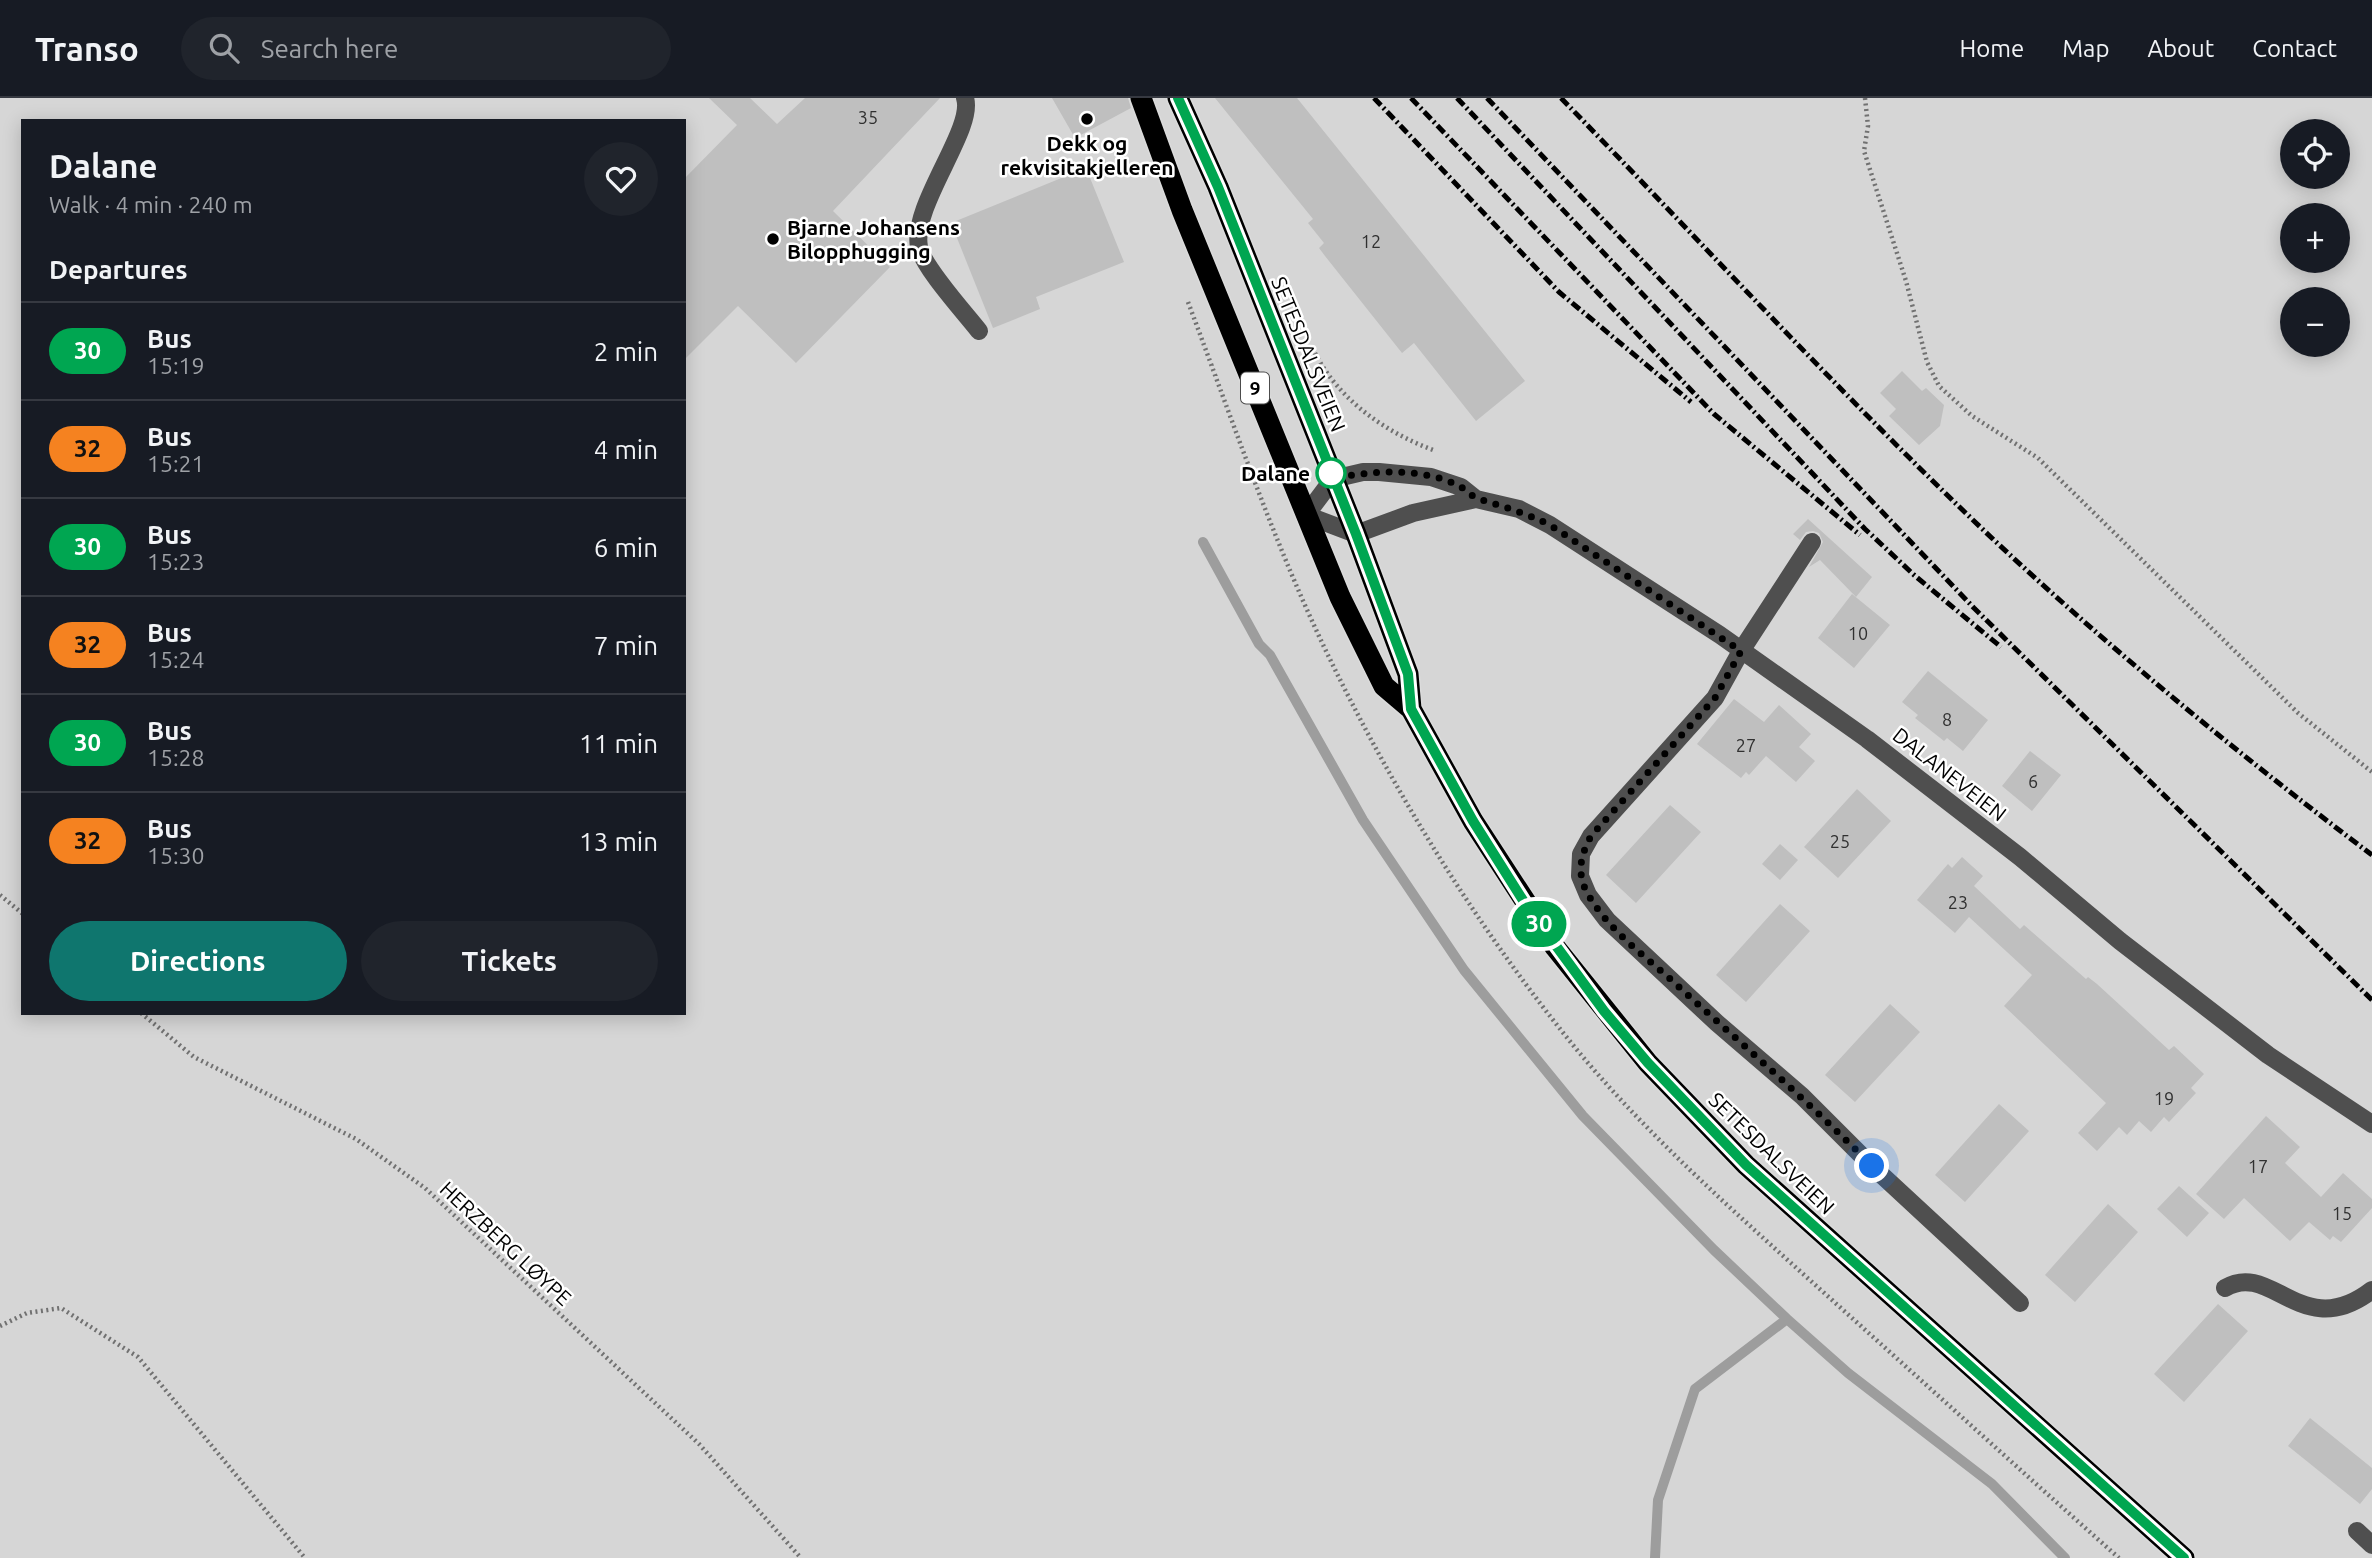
<!DOCTYPE html>
<html lang="en">
<head>
<meta charset="utf-8">
<style>
  body { margin:0; font-family:Ubuntu,sans-serif; background:#20242c; color:#f1f3f6; height:100vh; display:flex; flex-direction:column; font-size:26px; white-space:nowrap }
  * { box-sizing:border-box; margin:0 }
  p { font-size:23px; color:#9ea1a6 }
  .icon { flex:none; width:38px; height:38px; fill:none; stroke:currentColor; stroke-width:2; stroke-linecap:round; stroke-linejoin:round }
  .map { position:relative; flex:1; overflow:hidden }
  .drawer { position:absolute; left:21px; top:21px; width:665px; height:896px; display:flex; flex-direction:column; background:#171b24; border-radius:0px; box-shadow:0 4px 18px #0003 }
  .drawer>* { flex:none }
  .badge { padding:0 14px; border-radius:23px; font-size:24px; line-height:46px }
  .controls { position:absolute; left:2280px; top:21px; display:grid; gap:14px }
  .controls a { display:grid; place-items:center; width:70px; height:70px; border-radius:50%; background:#171b24; box-shadow:0 4px 18px #0003; font-size:35px }
  .you { position:absolute; width:35px; height:35px; margin:-18px; border:5px solid #fff; border-radius:50%; background:#1a73e8; box-shadow:0 0 0 10px #1a73e833 }
  .map>.badge { position:absolute; translate:-50% -50%; box-shadow:0 0 0 4px #fff }
  h2 { padding:0 28px; font-size:26px; line-height:63px }
  .round { display:grid; place-items:center; flex:none; width:74px; height:74px; border-radius:37px; background:#20242c }
  .summary { display:flex; align-items:center; justify-content:space-between; height:119px; padding:0 28px }
  h1 { font-size:33px; font-weight:700; line-height:52px }
  .action { display:flex; gap:14px; margin-top:auto; padding:14px 28px }
  .action a { flex:1; height:80px; border-radius:42px; background:#0f766e; color:#fff; font-size:28px; font-weight:700; line-height:80px; text-align:center }
  .action a+a { background:#20242c; color:#f1f3f6 }
  ul { padding:0; list-style:none }
  li { display:flex; align-items:center; gap:21px; height:98px; padding:0 28px; border-top:2px solid #363941 }
  li div { flex:1 }
  li b { display:block; font-size:26px }
  li em { font-style:normal }
  li .badge { min-width:77px; font-weight:700; text-align:center }
  header { display:flex; align-items:center; gap:42px; box-sizing:border-box; height:98px; padding:0 35px; background:#171b24; border-bottom:2px solid #363941 }
  header strong { font-size:33px }
  nav { display:flex; gap:38px; margin-inline-start:auto; font-size:24px }
  .search { width:490px; height:63px; background:#20242c; display:flex; align-items:center; gap:18px; box-sizing:border-box; padding:0 24px; border-radius:38px; color:#9ea1a6; font-size:26px }
  .map>svg:first-child { display:block }
  .green { fill:#d6d6d6; fill-rule:evenodd }
  .lines { fill:none; stroke-linecap:round; stroke-linejoin:round }
  .stream { stroke:#9d9d9d; stroke-width:10 }
  .building { fill:#bfbfbf }
  .highway-casing { stroke:#dbdbdb; stroke-width:24 }
  .path { stroke:#717171; stroke-width:4.5; stroke-dasharray:2 3.5; stroke-linecap:butt }
  .minor { stroke:#4f4f4f; stroke-width:18 }
  .highway { stroke:#000; stroke-width:21 }
  .rail { stroke:#000; stroke-width:5; stroke-dasharray:10 3.5 2 3.5; stroke-linecap:butt }
  .line-casing { stroke:#fff; stroke-width:16 }
  .line { stroke:#00a651; stroke-width:10 }
  .walk { stroke:#000; stroke-width:7; stroke-dasharray:0 12.6 }
  .poi-dot { fill:#000; stroke:#fff; stroke-width:2.5 }
  .stop-dot { fill:#fff; stroke:#00a651; stroke-width:3.5 }
  .labels { text-anchor:middle; dominant-baseline:central; stroke-width:5; stroke-linejoin:round; paint-order:stroke }
  .number-label { font-size:18px; fill:#303030 }
  .shield { fill:#fff; stroke:#4c4c4c; stroke-width:2 }
  .shield-label { font-size:19px; font-weight:bold; fill:#000 }
  .poi-label { font-size:21px; font-weight:bold; fill:#000; stroke:#fff }
  .street-label { font-size:21px; fill:#000; stroke:#fff }
  .stop-label { font-size:21px; font-weight:bold; fill:#000; stroke:#fff; text-anchor:end }
</style>
</head>
<body>
<header>
<strong>Transo</strong>
<div class="search"><svg class="icon" aria-label="search" viewBox="0 0 24 24"><circle cx="10" cy="10" r="6"/><path d="M15 15l6 6"/></svg>Search here</div>
<nav><a>Home</a><a>Map</a><a>About</a><a>Contact</a></nav>
</header>
<div class="map">
<svg width="2372" height="1460" viewBox="0 0 2372 1460">
  <rect width="100%" height="100%" fill="#fff"/>
  <path class="green" d="M0 0H2372V1460H0ZM23 23H684V915H23ZM2292 33H2338V79H2292ZM2292 117H2338V163H2292ZM2292 201H2338V247H2292Z"/>
  <g class="lines">
    <path class="stream" d="M1203 444 1259 546 1270 557 1363 722 1464 872 1583 1018 1714 1152 1787 1221 1848 1275 1992 1386 2065 1460
      M1655 1460 1658 1402 1695 1291 1787 1221"/>
  </g>
  <path class="building" d="M709 0H750L777 26 805 0H940L833 113 890 169 796 265 738 208 684 262V81L737 27Z
    M1052 0H1128L1131 10 1075 40Z
    M1215 0H1297L1525 283 1476 323 1414 245 1402 255 1325 158 1319 150 1324 145 1308 125 1313 121Z
    M1086 70 1124 164 1036 199 1040 211 993 230 951 125Z
    M1902 273 1922 293 1926 290 1944 307 1940 328 1919 347 1889 318 1896 311 1880 295Z
    M1808 421 1872 479 1856 499 1820 462 1809 469 1823 444 1819 435 1813 433 1806 434 1800 442 1793 436Z
    M1852 496 1890 527 1854 570 1818 540Z
    M1928 573 1988 622 1963 653 1947 640 1944 643 1915 620 1918 617 1902 604Z
    M1734 601 1764 624 1779 607 1811 636 1799 649 1815 663 1796 684 1766 658 1749 677 1746 674 1741 680 1697 646Z
    M2030 653 2061 677 2032 713 2002 688Z
    M1857 691 1891 723 1838 780 1804 749Z
    M1670 707 1701 734 1636 805 1606 777Z
    M1780 746 1798 762 1780 782 1762 766Z
    M1962 759 1983 778 1974 788 2020 831 2024 827 2086 881 2088 879 2097 886 2169 952 2174 948 2204 976 2191 990 2196 995 2169 1024 2164 1019 2151 1034 2139 1023 2127 1037 2119 1029 2097 1053 2078 1035 2106 1005 2004 908 2032 877 1969 819 1955 835 1917 802 1948 766 1952 770Z
    M1780 806 1810 833 1746 904 1716 877Z
    M1890 906 1920 934 1855 1004 1825 977Z
    M1999 1006 2029 1033 1965 1104 1935 1077Z
    M2266 1018 2300 1049 2285 1065 2321 1099 2343 1075 2372 1101V1110L2341 1144 2333 1138 2330 1142 2309 1124 2290 1143 2244 1100 2224 1121 2196 1096Z
    M2179 1088 2209 1115 2187 1139 2157 1111Z
    M2108 1106 2138 1134 2075 1204 2045 1177Z
    M2218 1206 2248 1233 2184 1304 2154 1276Z
    M2310 1320 2372 1370V1391L2360 1406 2288 1348Z"/>
  <g class="lines">
    <g class="highway-casing">
      <path id="highway" d="M1141 0 1182 112 1340 499 1384 588 1411 611 1473 723 1555 849 1648 965 1746 1067 2184 1460
        M1178 0 1218 89 1356 436 1408 576 1411 611"/>
    </g>
    <path class="path" d="M1865 0 1868 28 1864 53 1906 183 1927 264 1939 288 1972 318 2038 360 2298 615 2372 674
      M1188 204C1232 321 1272 440 1326 553 1389 684 1467 813 1557 927 1634 1026 1729 1109 1822 1193 1921 1282 2020 1372 2119 1460
      M1315 255C1339 302 1385 334 1433 352
      M0 797 23 816
      M141 915 194 959 356 1041 425 1090 699 1346 801 1460
      M0 1228 27 1215 61 1210 138 1259 305 1460"/>
    <path class="minor" d="M965 0C975 31 911 107 919 149 923 169 965 215 979 233
      M1476 401 1413 415 1356 436 1306 417 1333 381 1363 374H1379L1431 379 1461 389 1476 401 1519 411 1550 427 1720 537 1867 641 2020 759 2120 843 2268 957 2372 1026
      M1812 444 1741 553 1715 600 1591 738 1581 756 1580 778 1588 797 1607 822 1717 925 1802 998 1872 1068 2020 1205
      M2225 1190C2272 1162 2302 1246 2372 1192
      M2357 1433 2372 1447"/>
    <use href="#highway" class="highway"/>
    <path class="rail" d="M1374 0 1559 194 1691 304
      M1411 0 1714 316 1860 437
      M1457 0 1865 431 1914 477 2001 549
      M1487 0 1974 510 2372 902
      M1561 0C1705 148 1845 301 1995 443 2115 555 2241 658 2372 757"/>
  </g>
  <g class="lines">
    <g class="line-casing">
      <path id="line" d="M1178 0 1218 89 1356 436 1408 576 1411 611 1473 723 1526 807 1604 913 1648 965 1746 1067 2184 1460"/>
    </g>
    <use href="#line" class="line"/>
    <path class="walk" d="M1331 375 1333 381C1371 372 1425 369 1461 389 1467 392 1472 399 1479 401 1504 409 1526 415 1550 427L1741 553 1715 600 1591 738C1580 758 1576 777 1589 798 1611 835 1648 860 1679 889 1744 948 1810 1005 1872 1068"/>
  </g>
  <g class="poi-dot">
    <circle cx="1087" cy="21" r="7"/>
    <circle cx="773" cy="141" r="7"/>
  </g>
  <circle class="stop-dot" cx="1331" cy="375" r="14"/>
  <g class="labels">
    <g class="number-label">
      <text x="868" y="19">35</text>
      <text x="1371" y="143">12</text>
      <text x="1858" y="535">10</text>
      <text x="1947" y="621">8</text>
      <text x="1746" y="647">27</text>
      <text x="2033" y="683">6</text>
      <text x="1840" y="743">25</text>
      <text x="1958" y="804">23</text>
      <text x="2164" y="1000">19</text>
      <text x="2258" y="1068">17</text>
      <text x="2342" y="1115">15</text>
    </g>
    <rect class="shield" x="1241" y="274.5" width="28" height="31" rx="5"/>
    <g class="shield-label">
      <text x="1255" y="290">9</text>
    </g>
    <g class="poi-label">
      <text x="1087" y="45">Dekk og<tspan x="1087" dy="24">rekvisitakjelleren</tspan></text>
      <text x="787" y="129" text-anchor="start">Bjarne Johansens<tspan x="787" dy="24">Bilopphugging</tspan></text>
    </g>
    <g class="street-label">
      <text transform="translate(1309 256) rotate(68)">SETESDALSVEIEN</text>
      <text transform="translate(1950 676) rotate(38)">DALANEVEIEN</text>
      <text transform="translate(1772 1055) rotate(44)">SETESDALSVEIEN</text>
      <text transform="translate(506 1145) rotate(43)">HERZBERG LØYPE</text>
    </g>
    <g class="stop-label">
      <text x="1310" y="375">Dalane</text>
    </g>
  </g>
</svg>
<div class="controls">
<a><svg class="icon" aria-label="locate" viewBox="0 0 24 24"><circle cx="12" cy="12" r="6"/><path d="M12 2v4M12 18v4M2 12h4M18 12h4"/></svg></a>
<a>+</a>
<a>−</a>
</div>
<div class="you" style="left:1872px;top:1068px"></div>
<b class="badge" style="left:1539px;top:826px;background:#00a651;color:#fff">30</b>
<section class="drawer">
<div class="summary"><div><h1>Dalane</h1><p>Walk · 4 min · 240 m</p></div><a class="round"><svg class="icon" aria-label="heart" viewBox="0 0 24 24"><path d="M12 20l-8-8c-3-5 5-10 8-4 3-6 11-1 8 4z"/></svg></a></div>
<h2>Departures</h2>
<ul>
<li><span class="badge" style="background:#00a651;color:#fff">30</span><div><b>Bus</b><p>15:19</p></div><em>2 min</em></li>
<li><span class="badge" style="background:#f58220;color:#111">32</span><div><b>Bus</b><p>15:21</p></div><em>4 min</em></li>
<li><span class="badge" style="background:#00a651;color:#fff">30</span><div><b>Bus</b><p>15:23</p></div><em>6 min</em></li>
<li><span class="badge" style="background:#f58220;color:#111">32</span><div><b>Bus</b><p>15:24</p></div><em>7 min</em></li>
<li><span class="badge" style="background:#00a651;color:#fff">30</span><div><b>Bus</b><p>15:28</p></div><em>11 min</em></li>
<li><span class="badge" style="background:#f58220;color:#111">32</span><div><b>Bus</b><p>15:30</p></div><em>13 min</em></li>
</ul>
<div class="action"><a>Directions</a><a>Tickets</a></div>
</section>
</div>
</body>
</html>
